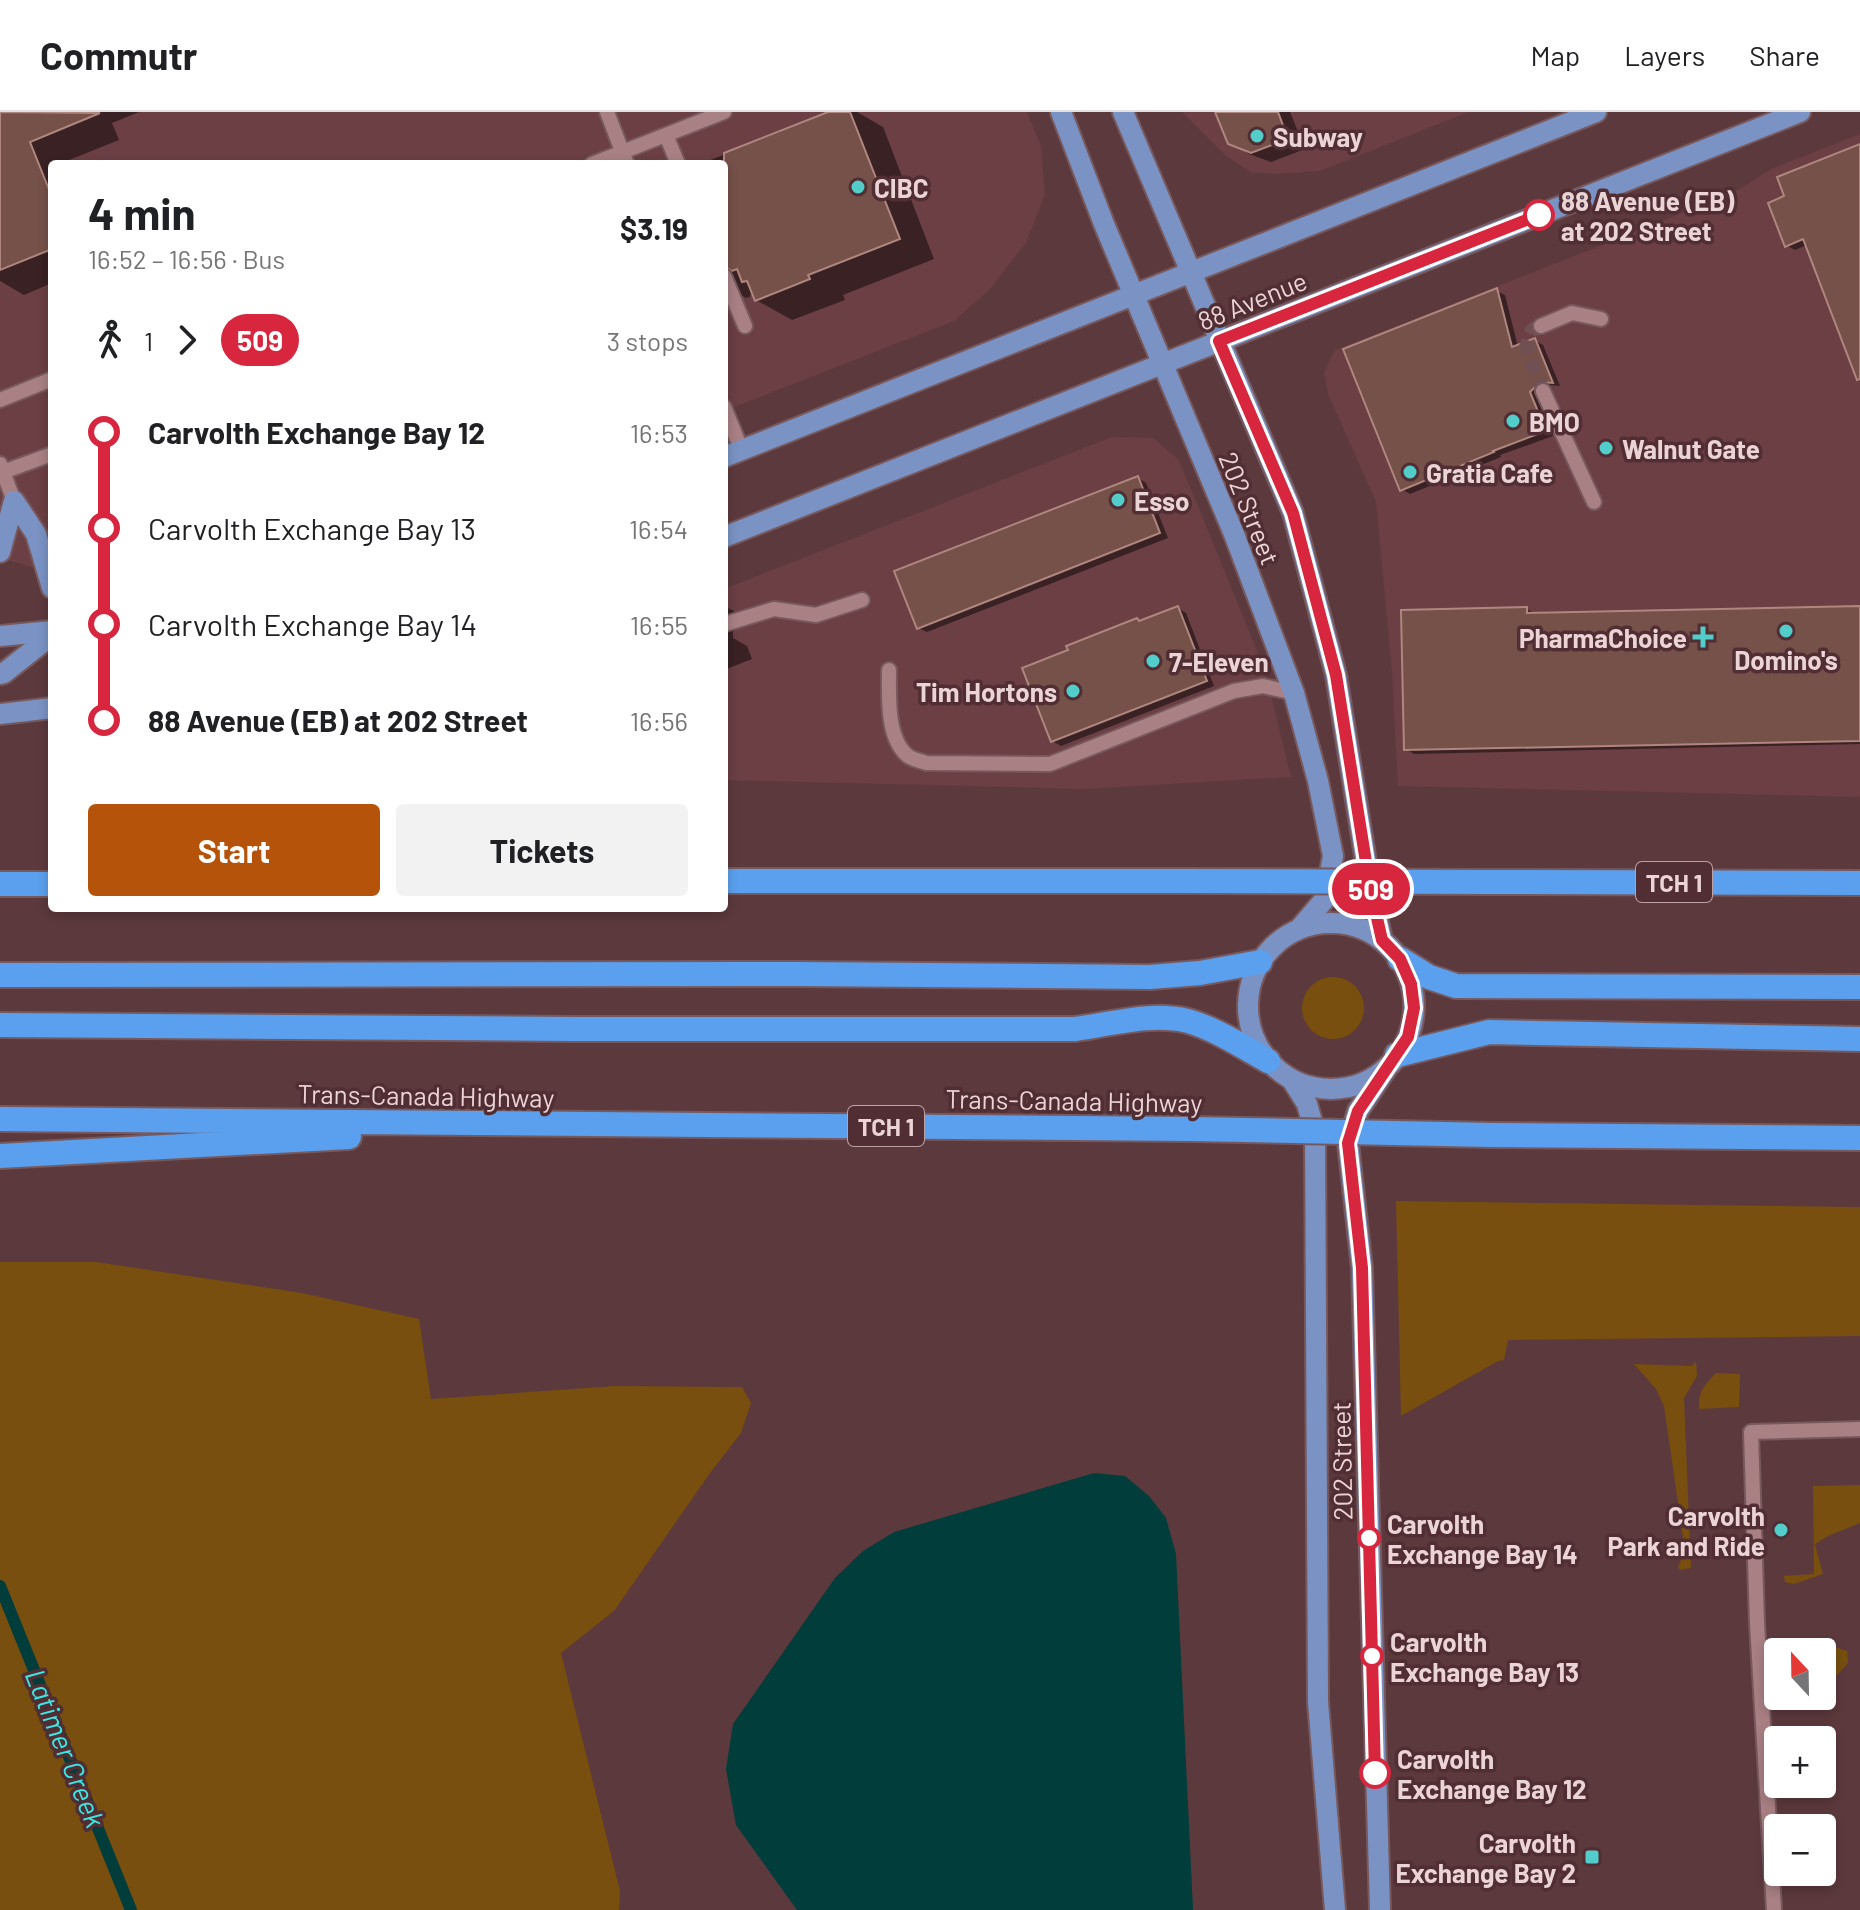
<!DOCTYPE html>
<html lang="en">
<head>
<meta charset="utf-8">
<style>
  body { margin:0; font-family:Barlow,sans-serif; background:#f2f2f2; color:#202124; height:100vh; display:flex; flex-direction:column; font-size:30px; white-space:nowrap }
  * { box-sizing:border-box; margin:0 }
  p { font-size:26px; color:#757577 }
  .icon { flex:none; width:44px; height:44px; fill:none; stroke:currentColor; stroke-width:2; stroke-linecap:round; stroke-linejoin:round }
  .map { position:relative; flex:1; overflow:hidden }
  .details { position:absolute; left:48px; top:48px; width:680px; height:752px; display:flex; flex-direction:column; background:#fff; border-radius:8px; box-shadow:0 4px 12px #0003 }
  .details>* { flex:none }
  .badge { padding:0 16px; border-radius:26px; font-size:28px; line-height:52px }
  .needle { width:52px; rotate:338deg }
  .tools { position:absolute; left:1764px; top:1526px; display:grid; gap:16px }
  .tools a { display:grid; place-items:center; width:72px; height:72px; border-radius:8px; background:#fff; box-shadow:0 4px 12px #0003; font-size:40px }
  .map>.badge { position:absolute; translate:-50% -50%; box-shadow:0 0 0 4px #fff }
  .legs { display:flex; align-items:center; gap:12px; height:88px; padding:0 40px; font-size:26px }
  .legs p { margin-inline-start:auto }
  .summary { display:flex; align-items:center; justify-content:space-between; height:136px; padding:0 40px }
  h1 { font-size:44px; font-weight:700; line-height:60px }
  .button { display:flex; gap:16px; margin-top:auto; padding:16px 40px }
  .button a { flex:1; height:92px; border-radius:8px; background:#b45309; color:#fff; font-size:32px; font-weight:700; line-height:92px; text-align:center }
  .button a+a { background:#f2f2f2; color:#202124 }
  ul { padding:0 40px; list-style:none }
  li { display:flex; align-items:center; gap:28px; height:96px; font-size:30px }
  li i { display:grid; place-items:center; width:12px; height:100%; margin:0 10px; background:currentColor }
  li i::after { content:''; width:20px; height:20px; margin:-10px; border:6px solid; border-radius:50%; background:#fff }
  li p { margin-inline-start:auto }
  li:first-child i { background:linear-gradient(#0000 50%,currentColor 0) }
  li:last-child i { background:linear-gradient(currentColor 50%,#0000 0) }
  header { display:flex; align-items:center; gap:48px; box-sizing:border-box; height:112px; padding:0 40px; background:#fff; border-bottom:2px solid #e0e0e0 }
  header strong { font-size:38px }
  nav { display:flex; gap:44px; margin-inline-start:auto; font-size:28px }
  .map>svg:first-child { display:block }
  .built { fill:#6b3f44 }
  .green { fill:#784f0f }
  .water { fill:#013d3b }
  .shadow { fill:#0007 }
  .lines { fill:none; stroke-linecap:round; stroke-linejoin:round }
  .stream { stroke:#013d3b; stroke-width:12 }
  .building { fill:#755149; stroke:#af877e; stroke-width:2 }
  .minor-tunnel { stroke:#715054; stroke-width:14; stroke-dasharray:14 7; stroke-linecap:butt }
  .minor-casing { stroke:#77595d; stroke-width:18 }
  .major-casing { stroke:#77595d; stroke-width:24 }
  .highway-casing { stroke:#77595d; stroke-width:28 }
  .minor { stroke:#a98084; stroke-width:14 }
  .major { stroke:#7a93c4; stroke-width:20 }
  .highway { stroke:#5aa0ee; stroke-width:24 }
  .highway-bridge-casing { stroke:#77595d; stroke-width:28; stroke-linecap:butt }
  .highway-bridge { stroke:#5aa0ee; stroke-width:24 }
  .line-1-casing { stroke:#fff; stroke-width:18 }
  .line-1 { stroke:#d7263d; stroke-width:12 }
  .poi-dot { fill:#53cdca; stroke:#512e33; stroke-width:3 }
  .stop-1-dot { fill:#fff; stroke:#d7263d; stroke-width:4 }
  .labels { text-anchor:middle; dominant-baseline:central; stroke-width:7; stroke-linejoin:round; paint-order:stroke }
  .shield { fill:#512e33; stroke:#bda2a5; stroke-width:2 }
  .shield-label { font-size:24px; font-weight:bold; fill:#ebd4d6 }
  .poi-label { font-size:26px; font-weight:bold; fill:#ebd4d6; stroke:#512e33; text-anchor:start }
  .stop-label { font-size:26px; font-weight:bold; fill:#ebd4d6; stroke:#512e33; text-anchor:start }
  .street-label { font-size:26px; fill:#ebd4d6; stroke:#512e33 }
  .water-label { font-size:28px; font-style:italic; fill:#3be9e4; stroke:#512e33 }
</style>
</head>
<body>
<header>
<strong>Commutr</strong>
<nav><a>Map</a><a>Layers</a><a>Share</a></nav>
</header>
<div class="map">
<svg width="1860" height="1798" viewBox="0 0 1860 1798">
  <rect width="100%" height="100%" fill="#5c393d"/>
  <path class="built" d="M0 0H1027L1041 34 1045 83 1026 131 990 177 954 209 724 299V52H52V461L0 446Z
    M1182 0H1469L1320 59 1274 62 1250 60 1225 43Z
    M1860 22V685L1398 674 1392 560 1376 390 1328 282 1324 260 1335 238 1628 123 1738 78 1771 57Z
    M1112 325 1153 326 1179 348 1265 558 1291 665 1086 677 724 668V477Z"/>
  <path class="green" d="M1302 896a31 31 0 1 1 62 0a31 31 0 1 1-62 0Z
    M1396 1089 1860 1095V1224L1508 1228 1504 1248 1498 1249 1401 1304Z
    M0 1150H96L302 1181 419 1207 431 1287 615 1274 742 1275 751 1291 741 1321 710 1361 614 1499 561 1541 620 1779 619 1798H0Z
    M1696 1249 1697 1264 1684 1286 1691 1456 1680 1458 1678 1455 1685 1439 1664 1294 1656 1277 1634 1252 1692 1254Z
    M1716 1261 1740 1262 1739 1295 1699 1297C1698 1280 1704 1273 1716 1261Z
    M1860 1373V1411L1828 1424 1815 1432 1823 1462 1794 1472 1785 1470 1784 1464 1814 1462 1813 1374Z
    M1830 1533 1847 1539 1848 1551 1822 1580V1540H1806Z"/>
  <path class="water" d="M1094 1361 1125 1364 1149 1384 1166 1406 1176 1442 1193 1798H797L736 1713 726 1657 733 1612 835 1466 863 1439 894 1420Z"/>
  <path class="shadow" d="M0 0H139L112 11 119 28 64 50 65 52H52V171L24 183 0 169Z
    M834 0H857L883 15 934 147 843 183 845 188 792 208 756 188 752 176 750 185 746 186 724 173V52H700Z
    M1218 0H1290L1305 37 1271 50 1249 42 1230 31Z
    M1860 34V214L1807 133 1795 138 1786 133 1787 85Z
    M1497 179 1505 183 1518 235 1534 228 1543 233 1560 274 1549 273 1538 285 1553 324 1500 343 1501 345 1410 382 1401 377Z
    M1138 366 1146 371 1168 426 927 520 918 516Z
    M724 494 734 499 739 513 733 519V526L747 534 752 547 724 558Z
    M1178 496 1186 501 1214 574 1061 634 1052 629 1137 508 1141 510Z
    M1860 496V632L1414 642 1406 637 1527 497 1535 502Z"/>
  <g class="lines">
    <path class="stream" d="M0 1474 131 1798"/>
  </g>
  <path class="building" d="M0 0 100 1 30 30 52 85V137L0 158Z
    M828 0H850L900 127 808 163 810 167 755 189 747 169 742 170 737 157 732 159 724 154V41Z
    M1215 0H1278L1288 27 1251 41 1228 32Z
    M1860 32V267L1857 268 1803 127 1785 135 1768 91 1784 84 1777 65Z
    M1497 176 1512 235 1535 226 1553 271 1540 270 1530 280 1546 319 1493 339 1494 340 1400 379 1343 237Z
    M1138 364 1160 421 917 517 894 459Z
    M1178 494 1207 569 1051 630 1022 556 1068 538 1066 534 1137 506 1139 509Z
    M1860 494V629L1404 638 1401 498 1527 495V501Z"/>
  <g class="lines">
    <path class="minor-tunnel" d="M1541 214 1532 218 1526 235 1543 279"/>
    <g class="minor-casing">
      <path id="minor" d="M607 0 627 52
        M666 23 678 52
        M592 52 724 0
        M724 164 745 214
        M1541 214 1572 201 1601 207
        M1543 279 1594 390
        M0 288 52 267
        M724 295 742 339
        M0 352 14 389
        M3 360 52 342
        M725 512 774 497 816 503 862 488
        M889 558C889 583 886 626 908 644 912 647 921 649 926 651L1050 652 1234 579 1263 574 1294 581
        M1774 1798 1757 1511 1751 1320 1860 1317"/>
    </g>
    <g class="major-casing">
      <path id="major" d="M1061 0 1104 112 1234 422 1294 581 1318 669 1333 744 1325 787 1300 816
        M1123 0 1293 401 1336 563 1370 775 1382 828
        M724 345 1596 0
        M14 389 36 422 52 476
        M724 425 1800 0
        M0 440 14 389
        M0 524 52 519
        M0 562 4 561 52 523
        M0 602 52 596
        M1248 894a83 83 0 1 1 166 0a83 83 0 1 1-166 0Z
        M1292 968 1307 992 1315 1020 1318 1590 1335 1798
        M1380 1798 1362 1156 1348 1031 1358 999 1386 957"/>
    </g>
    <g class="highway-casing">
      <path id="highway" d="M724 769H1185
        M1488 770 1860 771
        M0 772H52
        M1400 847 1429 865 1456 874 1860 875
        M0 863 799 862 1150 865 1200 861 1260 850
        M0 913 573 917H1075C1111 912 1153 900 1188 909 1216 917 1243 935 1268 949
        M1397 943 1489 920 1860 927
        M0 1007 1191 1017
        M1492 1023 1860 1026
        M0 1044 349 1025"/>
    </g>
    <use href="#minor" class="minor"/>
    <use href="#major" class="major"/>
    <use href="#highway" class="highway"/>
    <g class="highway-bridge-casing">
      <path id="highway-bridge" d="M1185 769 1488 770
        M1191 1017 1492 1023"/>
    </g>
    <use href="#highway-bridge" class="highway-bridge"/>
  </g>
  <g class="lines">
    <g class="line-1-casing">
      <path id="line-1" d="M1375 1661 1362 1156 1348 1031 1358 999 1408 925 1414 896 1411 872 1400 847 1382 828 1370 775 1336 563 1293 401 1219 229 1539 103"/>
    </g>
    <use href="#line-1" class="line-1"/>
  </g>
  <g class="poi-dot">
    <circle cx="1257" cy="24" r="8"/>
    <circle cx="858" cy="75" r="8"/>
    <circle cx="1513" cy="309" r="8"/>
    <circle cx="1606" cy="336" r="8"/>
    <circle cx="1410" cy="360" r="8"/>
    <circle cx="1118" cy="388" r="8"/>
    <circle cx="1786" cy="519" r="8"/>
    <path d="M1699 513h8v8h8v8h-8v8h-8v-8h-8v-8h8z"/>
    <circle cx="1153" cy="549" r="8"/>
    <circle cx="1073" cy="579" r="8"/>
    <circle cx="1781" cy="1418" r="8"/>
    <rect x="1584" y="1737" width="16" height="16" rx="4"/>
  </g>
  <g class="stop-1-dot">
    <circle cx="1539" cy="103" r="14"/>
    <circle cx="1369" cy="1426" r="10"/>
    <circle cx="1372" cy="1544" r="10"/>
    <circle cx="1375" cy="1661" r="14"/>
  </g>
  <g class="labels">
    <g class="shield">
      <rect x="1636" y="750" width="76" height="40" rx="6"/>
      <rect x="848" y="994" width="76" height="40" rx="6"/>
    </g>
    <g class="shield-label">
      <text x="1674" y="770">TCH 1</text>
      <text x="886" y="1014">TCH 1</text>
    </g>
    <g class="poi-label">
      <text x="1273" y="24">Subway</text>
      <text x="874" y="75">CIBC</text>
      <text x="1529" y="309">BMO</text>
      <text x="1622" y="336">Walnut Gate</text>
      <text x="1426" y="360">Gratia Cafe</text>
      <text x="1134" y="388">Esso</text>
      <text x="1687" y="525" text-anchor="end">PharmaChoice</text>
      <text x="1786" y="547" text-anchor="middle">Domino's</text>
      <text x="1169" y="549">7-Eleven</text>
      <text x="1057" y="579" text-anchor="end">Tim Hortons</text>
      <text x="1765" y="1403" text-anchor="end">Carvolth<tspan x="1765" dy="30">Park and Ride</tspan></text>
      <text x="1576" y="1730" text-anchor="end">Carvolth<tspan x="1576" dy="30">Exchange Bay 2</tspan></text>
    </g>
    <g class="stop-label">
      <text x="1561" y="88">88 Avenue (EB)<tspan x="1561" dy="30">at 202 Street</tspan></text>
      <text x="1387" y="1411">Carvolth<tspan x="1387" dy="30">Exchange Bay 14</tspan></text>
      <text x="1390" y="1529">Carvolth<tspan x="1390" dy="30">Exchange Bay 13</tspan></text>
      <text x="1397" y="1646">Carvolth<tspan x="1397" dy="30">Exchange Bay 12</tspan></text>
    </g>
    <g class="street-label">
      <text transform="translate(1252 188) rotate(-22)">88 Avenue</text>
      <text transform="translate(1250 396) rotate(68)">202 Street</text>
      <text transform="translate(426 983) rotate(1)">Trans-Canada Highway</text>
      <text transform="translate(1074 988) rotate(1)">Trans-Canada Highway</text>
      <text transform="translate(1341 1349) rotate(-91)">202 Street</text>
    </g>
    <g class="water-label">
      <text transform="translate(66 1636) rotate(68)">Latimer Creek</text>
    </g>
  </g>
</svg>
<div class="tools">
<a><svg class="needle" viewBox="-14 -14 28 28"><path d="M0-13l5 13h-10z" fill="#e53935"/><path d="M0 13l5-13h-10z" fill="#757577"/></svg></a>
<a>+</a>
<a>−</a>
</div>
<b class="badge" style="left:1371px;top:777px;background:#d7263d;color:#fff">509</b>
<section class="details">
<div class="summary"><div><h1>4 min</h1><p>16:52 – 16:56 · Bus</p></div><b>$3.19</b></div>
<div class="legs"><svg class="icon" aria-label="walk" viewBox="0 0 24 24"><circle cx="13" cy="4" r="2"/><path d="M13 8l-2 6 4 7M11 14l-3 7M7 12l3-4h3l4 4"/></svg>1<svg class="icon" aria-label="forward" viewBox="0 0 24 24"><path d="M9 5l7 7-7 7"/></svg><b class="badge" style="background:#d7263d;color:#fff">509</b><p>3 stops</p></div>
<ul>
<li><i style="color:#d7263d"></i><b>Carvolth Exchange Bay 12</b><p>16:53</p></li>
<li><i style="color:#d7263d"></i><span>Carvolth Exchange Bay 13</span><p>16:54</p></li>
<li><i style="color:#d7263d"></i><span>Carvolth Exchange Bay 14</span><p>16:55</p></li>
<li><i style="color:#d7263d"></i><b>88 Avenue (EB) at 202 Street</b><p>16:56</p></li>
</ul>
<div class="button"><a>Start</a><a>Tickets</a></div>
</section>
</div>
</body>
</html>
